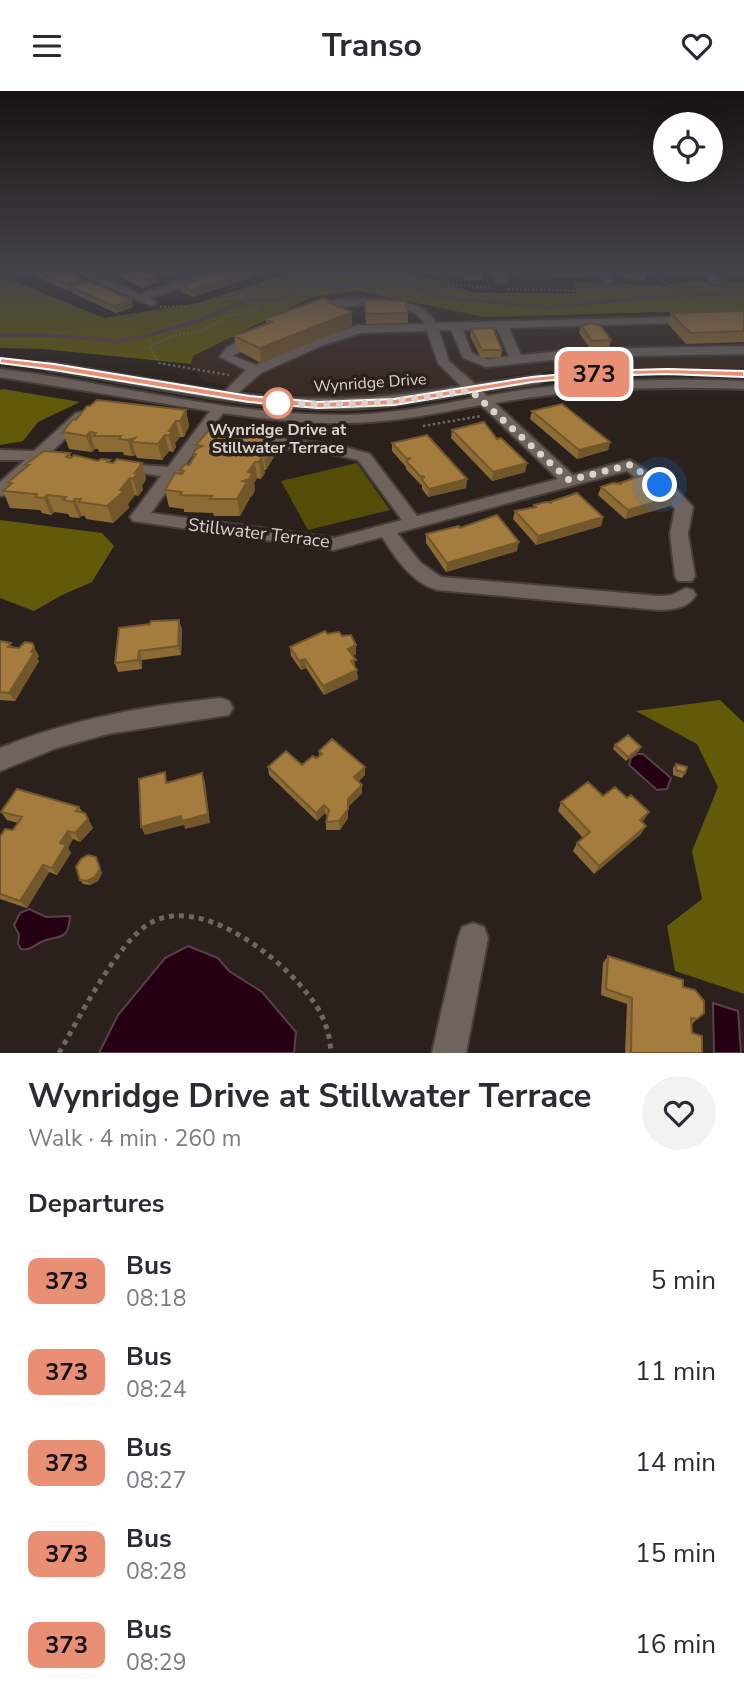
<!DOCTYPE html>
<html lang="en">
<head>
<meta charset="utf-8">
<style>
  body { margin:0; font-family:"Nunito Sans",sans-serif; background:#f2f2f3; color:#2b2b33; height:100vh; display:flex; flex-direction:column; font-size:26px; white-space:nowrap }
  * { box-sizing:border-box; margin:0 }
  p { font-size:23px; color:#7c7c81 }
  .icon { flex:none; width:38px; height:38px; fill:none; stroke:currentColor; stroke-width:2; stroke-linecap:round; stroke-linejoin:round }
  .map { position:relative; height:962px; overflow:hidden }
  .details { display:flex; flex-direction:column; background:#fff; flex:1 }
  .details>* { flex:none }
  .badge { padding:0 14px; border-radius:10px; font-size:24px; line-height:46px }
  .fabs { position:absolute; left:653px; top:21px; display:grid; gap:14px }
  .fabs a { display:grid; place-items:center; width:70px; height:70px; border-radius:50%; background:#fff; box-shadow:0 4px 18px #0003; font-size:35px }
  .you { position:absolute; width:35px; height:35px; margin:-18px; border:5px solid #fff; border-radius:50%; background:#1a73e8; box-shadow:0 0 0 10px #1a73e833 }
  .map>.badge { position:absolute; translate:-50% -50%; box-shadow:0 0 0 4px #fff }
  h2 { padding:0 28px; font-size:26px; line-height:63px }
  .round { display:grid; place-items:center; flex:none; width:74px; height:74px; border-radius:37px; background:#f2f2f3 }
  .head { display:flex; align-items:center; justify-content:space-between; height:119px; padding:0 28px }
  h1 { font-size:33px; font-weight:700; line-height:52px }
  ul { padding:0; list-style:none }
  li { display:flex; align-items:center; gap:21px; height:91px; padding:0 28px }
  li div { flex:1 }
  li b { display:block; font-size:26px }
  li em { font-style:normal }
  li .badge { min-width:77px; font-weight:700; text-align:center }
  header { display:flex; justify-content:space-between; align-items:center; height:91px; padding:0 28px; background:#fff; font-size:32px; font-weight:700 }
  .map>svg:first-child { display:block }
  .built { fill:#372820 }
  .green { fill:#534d07 }
  .forest { fill:#605a09 }
  .water { fill:#250012; stroke:#5b3f4b; stroke-width:2 }
  .lines { fill:none; stroke-linecap:round; stroke-linejoin:round }
  .stream { stroke:#5b3f4b; stroke-width:3.5 }
  .minor-casing { stroke:#463e3a; stroke-width:4 }
  .path-far2 { stroke:#6d6661; stroke-width:2; stroke-dasharray:2 2; stroke-linecap:butt }
  .path-far1 { stroke:#6d6661; stroke-width:2.5; stroke-dasharray:2.5 2.5; stroke-linecap:butt }
  .path { stroke:#6d6661; stroke-width:5; stroke-dasharray:5 5; stroke-linecap:butt }
  .minor { fill:#6e635d; fill-rule:evenodd }
  .wall { fill:#8c6b35 }
  .shaded-wall { fill:#72572b }
  .building { fill:#a37c3e; stroke:#72572b; stroke-width:2 }
  .line { fill:#e98f73; stroke:#fff; stroke-width:2 }
  .walk { stroke:#d9d3cf; stroke-width:7; stroke-dasharray:0 12.6 }
  .stop-dot { fill:#fff; stroke:#e98f73; stroke-width:3.5 }
  .labels { text-anchor:middle; dominant-baseline:central; stroke-width:7; stroke-linejoin:round; paint-order:stroke }
  .far-street-label { font-size:16px; fill:#d9d3cf; stroke:#2a211c }
  .far-stop-label { font-size:16px; font-weight:bold; fill:#d9d3cf; stroke:#2a211c }
  .street-label { font-size:18px; fill:#d9d3cf; stroke:#2a211c }
</style>
</head>
<body>
<header><svg class="icon" aria-label="menu" viewBox="0 0 24 24"><path d="M4 6h16M4 12h16M4 18h16"/></svg>Transo<svg class="icon" aria-label="heart" viewBox="0 0 24 24"><path d="M12 20l-8-8c-3-5 5-10 8-4 3-6 11-1 8 4z"/></svg></header>
<div class="map">
<svg width="744" height="962" viewBox="0 0 744 962">
  <rect width="100%" height="100%" fill="#2a211c"/>
  <path class="built" d="M358 200 484 226 744 220V279L575 277 491 287 419 304 323 306 258 301 201 289 191 273 192 265 312 206Z"/>
  <path class="green" d="M357 372 390 419 308 439 281 390Z"/>
  <path class="forest" d="M302 178H395L476 202H577L573 191 666 195C685 186 720 194 744 191V219L484 226 358 200 312 206 193 265 191 273 43 258 0 257V188L4 186 104 227 198 212Z
    M3 298 80 311 38 331 23 350 0 354V299Z
    M0 429 102 442 114 455 92 491 62 504 34 520 0 507Z
    M720 609 744 632V903L675 880 667 835 702 808 692 760 718 696 697 653 636 620Z"/>
  <path class="water" d="M637 663H643L671 687 667 698 657 699 629 674 631 667Z
    M29 818 46 826 70 825C68 852 59 843 41 851 33 855 30 860 21 858L18 853 19 844 14 834 20 822Z
    M188 855 218 867 229 880 262 901 296 941 294 962H99L118 924 165 867Z
    M713 912 738 920 741 962H714Z"/>
  <g class="lines">
    <path class="stream" d="M0 244H46L116 250 138 247 201 229 247 209H278L299 196 318 191 330 196 390 189 414 193 423 200 446 207 549 216 665 205 744 202"/>
    <g class="minor-casing">
      <path id="minor" d="M69 178H82L140 203 211 178H222L214 185 150 207 156 212 151 215Z
        M494 178H504L505 192H497Z
        M597 178H607L613 190 612 192H604Z
        M701 178H711L721 191 720 193H712Z
        M370 208C394 209 424 209 436 232L744 224V230L509 237 521 264 580 258 744 255V263L580 266 486 276 463 267 451 239H439L449 270 475 293 540 284 547 288 540 292 482 300 487 305C573 289 657 287 744 290V298C660 295 578 297 495 312L573 384 630 369 679 401 693 416 688 443 695 485 692 490H678L675 485 670 443 675 417 627 380 397 442 421 472 441 486 659 505 672 504 686 497 693 499 696 504C687 518 674 518 659 519L437 499C411 491 396 468 382 446L334 459 133 430 130 426 161 385 114 378 112 375 114 372 168 376 210 320 0 286V278C116 292 230 325 347 324 390 323 432 315 474 307L469 302C423 310 377 319 331 318 235 317 142 293 47 279L41 275 47 271 224 301 246 279 220 266 227 256 255 242 265 245 233 265 256 274 313 249 359 234 425 233C409 202 334 216 307 223L301 220C319 207 349 208 370 208ZM497 238 509 265 487 268 472 262 463 239ZM427 240 438 272 461 295C386 308 314 312 238 302L261 282 321 255 360 242ZM481 314 558 388 417 425 370 363 338 354 250 344 245 346 242 349 245 352 337 364 358 369 402 429 334 447 151 422 223 322C264 328 305 333 347 332 392 332 437 322 481 314Z
        M81 321 88 325 86 328 50 362 68 365 70 368 68 371 41 370 6 404 0 405V391L25 369H0V359L34 360 76 322Z
        M221 607 229 610 233 617 229 624 108 643 57 657 0 680V657C71 628 144 615 221 607Z
        M473 832 484 836 488 847 466 962H432L458 847 462 836Z"/>
    </g>
    <path class="path-far2" d="M390 178 448 193 490 197
      M438 183 452 193
      M508 198 606 201
      M613 201 648 198 665 192 652 178
      M160 216 187 215 237 206
      M157 269 149 256 172 245 204 239 224 227 260 217 244 206H237L274 188 318 178"/>
    <path class="path-far1" d="M156 267 159 272 229 284
      M423 335 481 325"/>
    <path class="path" d="M59 962C79 927 115 856 147 834 201 798 295 876 320 921 327 935 330 947 331 962"/>
    <use href="#minor" class="minor"/>
  </g>
  <path class="wall" d="M29 178H60L83 192 133 216 116 222 72 202 71 199 68 200 31 183Z
    M102 178H141L159 191 143 197Z
    M464 178H482V189H465Z
    M515 178H588L587 185 569 186 518 184Z
    M620 178H644L646 182 645 189 626 188Z
    M670 178H694L692 183H674Z
    M723 178H744V181H726Z
    M250 179 251 186 193 206 181 201 180 194Z
    M364 209 408 222V232L366 233Z
    M332 213 352 221V235L261 272 237 259 234 245 266 233V228Z
    M744 221V251L686 253 668 233 671 222Z
    M585 232 611 249 609 257H590L579 242 581 234H584Z
    M471 238 502 259 501 266 481 267 470 245Z
    M186 319 189 335 184 346H180L175 352 176 356 173 361 169 360 162 369 137 367 136 364 132 365 124 364 123 361H99L98 358H95L92 361 69 358 63 341 76 329Z
    M532 320 610 351 608 359 577 368 530 328Z
    M452 339 497 348 527 372 525 381 492 390 451 347Z
    M273 347 275 364 266 379H264L265 382 261 388 257 387 254 392 255 399 252 405 249 406 250 407 240 425H214L213 422 184 421V418L169 416 165 399 181 383 180 379 189 374 193 367V363L197 357 196 354Z
    M392 352 467 388 466 397 428 406 422 398V394L420 393 406 378V376L392 360Z
    M70 362 71 367 111 372H142L146 388 142 395 143 399 138 405 135 404 128 413 129 417 113 432 86 428 85 425H82L79 427 70 426 68 423 54 421 51 424 42 422 40 419 10 417 3 400 9 394 8 391 27 377 25 374Z
    M620 392 674 406 670 415 625 428 598 404 601 396 620 393Z
    M534 414 603 426 601 435 536 454 513 428 515 420 534 416Z
    M460 437 517 460 446 481 426 452V443Z
    M150 533 182 538 181 564 142 569V578L118 581 115 572Z
    M327 543 342 545 356 554V563L353 565 358 588 324 604 306 577 301 579 291 565 290 556Z
    M0 550 14 556 39 565 37 568 39 570 15 610 0 609Z
    M615 654 641 656 639 660 626 670 613 658Z
    M319 660 365 684 358 691 362 702 348 716V727L340 739H326V731L327 725 325 722 317 730 269 684 268 676 302 674 319 665Z
    M676 673 685 682 682 687 673 684V677Z
    M627 707 649 721 642 731 641 743 594 783 573 760 577 752 583 747 558 720 561 711Z
    M79 716 93 737 80 751 73 748 68 757 71 762 57 784 49 781 27 817 0 808V746L13 739 18 732 7 729 1 721Z
    M96 766 102 782 98 790 90 794 83 793 80 789Z
    M608 865 683 896 697 928 692 933V942L702 962H625L627 913 601 904 603 872Z"/>
  <path class="shaded-wall" d="M250 179 251 186 193 206 191 199Z
    M158 185 159 191 143 197 142 190Z
    M82 188 84 194 70 196 71 199 68 200 66 193Z
    M132 209 133 216 116 222 114 215Z
    M352 221V235L261 272 260 257Z
    M186 319 189 335 184 346 180 330Z
    M176 330 180 346 175 352 176 356 173 361 169 345V340Z
    M90 341 95 358 92 361 86 345Z
    M165 344 169 360 162 369 158 353Z
    M135 347 132 351 136 364 132 365 128 349Z
    M273 347 275 364 266 379 264 363Z
    M610 351 608 359 577 368 579 359Z
    M260 362 261 368 262 365 265 382 261 388 259 365Z
    M255 371 257 387 254 392 255 399 252 405 249 406 250 407 240 425 237 408 243 390Z
    M142 372 146 388 142 395 143 399 138 405 133 388 135 382Z
    M527 372 525 381 492 390 493 381Z
    M130 387 135 404 128 413 129 417 113 432 107 415Z
    M467 388 466 397 428 406 429 398Z
    M47 404 54 421 51 424 44 407Z
    M674 406 670 415 625 428 628 419Z
    M75 408 82 425 79 427 73 411Z
    M603 426 601 435 536 454 538 445Z
    M519 451 517 460 446 481 447 472Z
    M179 529 182 538 181 564 178 555Z
    M356 554V563L348 567V558Z
    M34 556 39 565 37 568 39 570 15 610 9 602Z
    M139 560 142 569V578L138 569Z
    M305 568 306 577 301 579 299 570Z
    M357 579 358 588 324 604 323 595Z
    M641 656 639 660 626 670 628 666Z
    M365 676V684L354 695V686Z
    M202 682 205 691 210 732 185 738 184 734 145 744 141 736 181 725Z
    M362 694V702L348 716V708Z
    M324 714 325 722 317 730 316 722Z
    M348 718V727L340 739 339 730Z
    M649 721 644 729 635 737 640 729Z
    M85 722 93 737 80 751 75 742Z
    M646 735 641 743 594 783 599 775Z
    M68 740 73 748 68 757 71 762 57 784 52 777 60 752Z
    M96 766 102 782 98 790 90 794 87 790Z
    M43 774 49 781 27 817 20 810Z"/>
  <path class="building" d="M33 178H60L82 188 66 193Z
    M114 178H141L158 185 142 190Z
    M228 178H247L250 179 191 199 180 194Z
    M465 178H482L483 182H465Z
    M531 178H588L570 179Z
    M626 178H644L646 182H628Z
    M88 190 132 209 114 215 70 196Z
    M323 207 332 210 329 211 352 221 260 257 234 245 272 231 266 228Z
    M364 209 405 210 408 222 366 223Z
    M743 220 744 221V240L690 242 671 222Z
    M585 232 600 234 611 249 592 250 581 234H586Z
    M493 237 502 259H482L471 238Z
    M97 309 186 319 180 330H176L169 340H172L169 345 165 344 158 353 132 351 135 347 128 349 119 348 121 345H93L96 342 90 341 86 345 63 341 73 328 76 329 87 315H90Z
    M562 313 610 351 579 359 532 320Z
    M484 331 497 348 501 347 527 372 493 381 452 339Z
    M208 340 273 347 264 363 260 362 259 365H262L259 371H255L248 381 253 382 249 388 243 390 247 391 237 408H210L212 405 180 404 182 401 165 399 175 382 182 383 184 380 180 379 185 373 189 374 196 363H193L196 358 202 355 196 354Z
    M427 344 467 388 429 398 423 390 422 386H425L420 385 406 370 411 367 407 368 392 352Z
    M44 360 70 362 66 366 71 367 74 364 98 370 101 368 110 369 107 371 113 372 117 368 142 372 135 382H138L133 388 130 387 120 399 124 400 107 415 79 411 81 408H75L73 411 63 409 66 406 47 404 44 407 35 406 37 403 3 400 12 392 8 391 29 374H25Z
    M646 383 674 406 628 419 601 396 613 392 622 393 620 392Z
    M577 402 603 426 538 445 515 420 536 416 534 414 546 411 552 412 550 411Z
    M497 424 519 451 447 472 426 443 459 435 460 437Z
    M179 529 178 555 139 560 138 569 115 572 119 537 150 533 151 530Z
    M325 540 327 543 339 541 342 545 351 544 356 554 348 558 356 569 351 570 357 579 323 595 305 568 299 570 290 556Z
    M0 550 11 552 8 556 19 557 25 551 32 552 34 556 31 561 34 562 9 602 0 601Z
    M628 644 641 656 628 666 615 654Z
    M332 648 365 676 354 686 362 694 348 708V718L339 730 326 731 329 719 324 714 316 722 268 676 286 660 302 674 313 665 316 667 322 663 319 660Z
    M676 673 687 676 685 682 676 679Z
    M165 681 166 692 202 682 208 723 182 730 181 725 141 736 139 688Z
    M588 691 603 705 615 696 627 707 631 704 649 721 640 729 646 735 599 775 577 752 590 741 561 711Z
    M17 698 79 716 76 720 85 722 88 728 75 742 68 740 60 752 66 754 52 777 43 774 20 810 0 803V746L5 738 13 739 22 726 1 721Z
    M88 764 96 766 100 778 95 786 87 790 80 789 76 776 81 768Z
    M608 865 683 889V896L695 899 704 910V922L697 928 691 927 692 942 702 945V962H631L632 907 606 898Z"/>
  <linearGradient id="sky" x2="0" y2="1"><stop stop-color="#17120f"/><stop offset="0.57" stop-color="#44434b"/><stop offset="1" stop-color="#44434b" stop-opacity="0"/></linearGradient>
  <rect width="744" height="313" fill="url(#sky)"/>
  <path class="line" d="M0 267 54 273 249 305 318 311 394 308 532 286 597 280 667 278 744 280V286L667 283 597 285 532 291 394 314 318 317 249 311 54 279 0 272Z"/>
  <g class="lines">
    <path class="walk" d="M278 312 271 311C339 317 404 311 470 299L569 389 630 374 660 394"/>
  </g>
  <circle class="stop-dot" cx="278" cy="312" r="14"/>
  <g class="labels">
    <g class="far-street-label">
      <text transform="translate(370 292) rotate(-4)">Wynridge Drive</text>
    </g>
    <g class="far-stop-label">
      <text x="278" y="339">Wynridge Drive at<tspan x="278" dy="18">Stillwater Terrace</tspan></text>
    </g>
    <g class="street-label">
      <text transform="translate(259 442) rotate(7)">Stillwater Terrace</text>
    </g>
  </g>
</svg>
<div class="fabs">
<a><svg class="icon" aria-label="locate" viewBox="0 0 24 24"><circle cx="12" cy="12" r="6"/><path d="M12 2v4M12 18v4M2 12h4M18 12h4"/></svg></a>
</div>
<div class="you" style="left:660px;top:394px"></div>
<b class="badge" style="left:594px;top:283px;background:#e98f73;color:#111">373</b>
</div>
<section class="details">
<div class="head"><div><h1>Wynridge Drive at Stillwater Terrace</h1><p>Walk · 4 min · 260 m</p></div><a class="round"><svg class="icon" aria-label="heart" viewBox="0 0 24 24"><path d="M12 20l-8-8c-3-5 5-10 8-4 3-6 11-1 8 4z"/></svg></a></div>
<h2>Departures</h2>
<ul>
<li><span class="badge" style="background:#e98f73;color:#111">373</span><div><b>Bus</b><p>08:18</p></div><em>5 min</em></li>
<li><span class="badge" style="background:#e98f73;color:#111">373</span><div><b>Bus</b><p>08:24</p></div><em>11 min</em></li>
<li><span class="badge" style="background:#e98f73;color:#111">373</span><div><b>Bus</b><p>08:27</p></div><em>14 min</em></li>
<li><span class="badge" style="background:#e98f73;color:#111">373</span><div><b>Bus</b><p>08:28</p></div><em>15 min</em></li>
<li><span class="badge" style="background:#e98f73;color:#111">373</span><div><b>Bus</b><p>08:29</p></div><em>16 min</em></li>
</ul>
</section>
</body>
</html>
